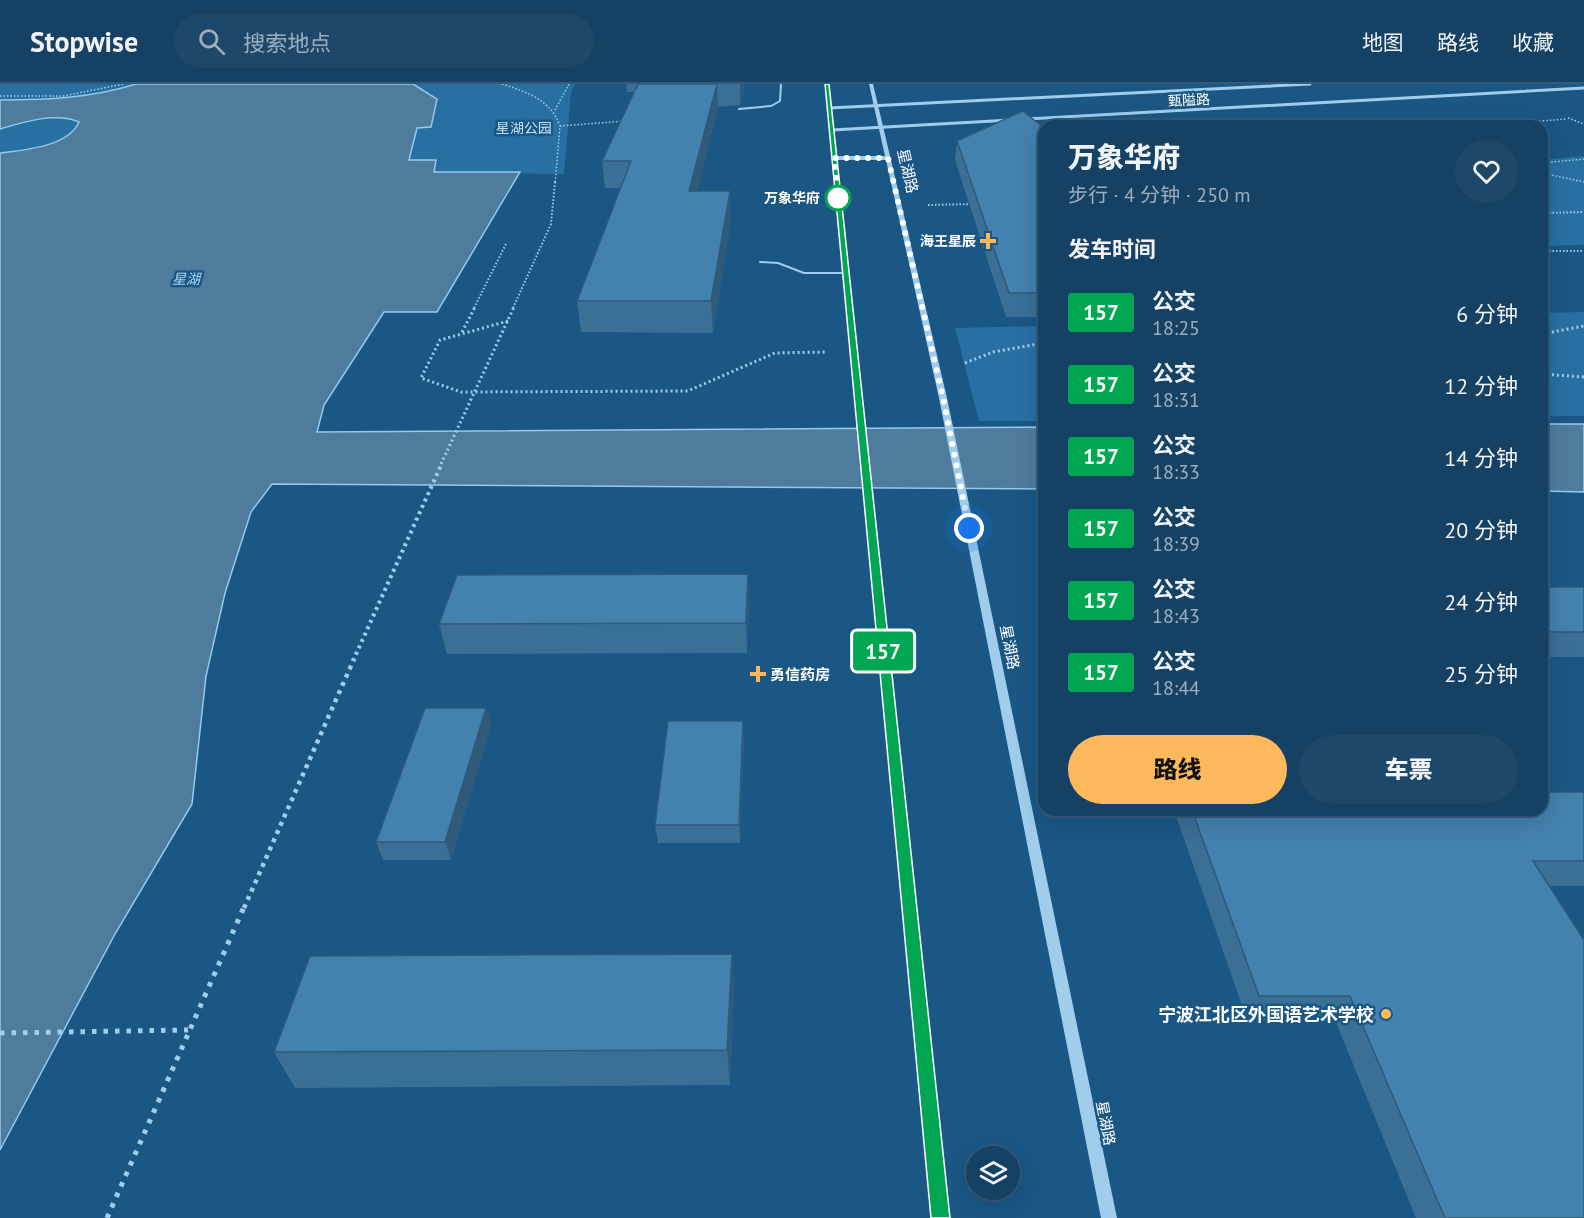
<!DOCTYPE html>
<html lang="zh">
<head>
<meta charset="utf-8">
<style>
  body { margin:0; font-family:"PT Sans","Noto Sans SC",sans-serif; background:#1d486a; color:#f1f3f6; height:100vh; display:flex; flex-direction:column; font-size:22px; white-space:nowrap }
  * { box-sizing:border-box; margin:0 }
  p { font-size:20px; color:#9dafbf }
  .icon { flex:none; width:33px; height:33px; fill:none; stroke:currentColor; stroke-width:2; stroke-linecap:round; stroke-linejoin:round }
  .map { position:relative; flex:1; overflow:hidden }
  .sheet { position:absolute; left:1038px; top:36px; width:510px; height:696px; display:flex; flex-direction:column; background:#144164; border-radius:18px; box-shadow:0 6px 24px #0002,0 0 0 2px #335a78 }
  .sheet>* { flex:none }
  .badge { padding:0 12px; border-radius:4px; font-size:21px; line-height:39px }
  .fabs { position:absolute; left:966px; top:1062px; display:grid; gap:12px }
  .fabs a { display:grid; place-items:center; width:54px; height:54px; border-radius:50%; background:#144164; box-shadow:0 6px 24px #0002,0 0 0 2px #335a78; font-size:30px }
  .you { position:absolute; width:30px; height:30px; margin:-15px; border:4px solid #fff; border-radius:50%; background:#1a73e8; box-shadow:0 0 0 9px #1a73e833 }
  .map>.badge { position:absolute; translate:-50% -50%; box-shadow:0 0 0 3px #fff }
  h2 { padding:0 30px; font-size:22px; line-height:54px }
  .round { display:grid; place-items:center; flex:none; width:63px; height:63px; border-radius:32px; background:#1d486a }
  .headline { display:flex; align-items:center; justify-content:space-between; height:102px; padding:0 30px }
  h1 { font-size:28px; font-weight:800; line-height:45px }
  .cta { display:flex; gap:12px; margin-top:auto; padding:12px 30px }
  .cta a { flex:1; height:69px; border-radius:36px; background:#feb95c; color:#111; font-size:24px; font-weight:800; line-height:69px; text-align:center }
  .cta a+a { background:#1d486a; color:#f1f3f6 }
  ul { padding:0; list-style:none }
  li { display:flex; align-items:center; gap:18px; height:72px; padding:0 30px }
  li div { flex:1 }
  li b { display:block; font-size:22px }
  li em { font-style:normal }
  li .badge { min-width:66px; font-weight:700; text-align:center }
  header { display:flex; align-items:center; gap:36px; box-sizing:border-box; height:84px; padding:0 30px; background:#144164; border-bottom:2px solid #335a78 }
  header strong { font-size:28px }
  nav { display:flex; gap:33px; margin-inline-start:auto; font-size:21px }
  .search { width:420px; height:54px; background:#1d486a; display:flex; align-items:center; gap:15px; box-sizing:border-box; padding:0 21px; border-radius:33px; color:#9dafbf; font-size:22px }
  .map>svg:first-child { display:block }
  .green { fill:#2970a2 }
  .water { fill:#4f7b9d; stroke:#93caee; stroke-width:1.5 }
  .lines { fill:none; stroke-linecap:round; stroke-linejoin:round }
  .path-far5 { stroke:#a0cdec; stroke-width:1.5; stroke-dasharray:1.5 2; stroke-linecap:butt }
  .path-far4 { stroke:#a0cdec; stroke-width:2; stroke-dasharray:1.5 2; stroke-linecap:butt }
  .path-far3 { stroke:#a0cdec; stroke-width:3; stroke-dasharray:2 3; stroke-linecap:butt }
  .path-far2 { stroke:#a0cdec; stroke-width:4; stroke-dasharray:3 4; stroke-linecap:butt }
  .path-far1 { stroke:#a0cdec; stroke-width:4.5; stroke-dasharray:4 5; stroke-linecap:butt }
  .path { stroke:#a0cdec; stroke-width:5; stroke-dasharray:4.5 7; stroke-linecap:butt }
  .service { stroke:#a0cdec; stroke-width:2 }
  .minor { stroke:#a0cdec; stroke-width:3 }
  .tertiary { fill:#a0cdec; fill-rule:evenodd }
  .wall { fill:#3a6f96 }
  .shaded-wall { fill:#2f5a7a }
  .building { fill:#4381ae; stroke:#2f5a7a; stroke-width:1.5 }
  .line { fill:#00a651; stroke:#fff; stroke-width:1.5 }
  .walk { stroke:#fff; stroke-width:6; stroke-dasharray:0 10.8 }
  .stop-dot { fill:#fff; stroke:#00a651; stroke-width:3 }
  .poi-dot { fill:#feb95c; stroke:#1a5785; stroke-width:2 }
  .labels { text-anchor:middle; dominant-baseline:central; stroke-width:5; stroke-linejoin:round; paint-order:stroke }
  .far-street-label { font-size:14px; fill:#fff; stroke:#1a5785 }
  .far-park-label { font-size:14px; fill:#c5e4f9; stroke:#1a5785 }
  .far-stop-label { font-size:14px; font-weight:bold; fill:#fff; stroke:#1a5785; text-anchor:end }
  .far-poi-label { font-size:14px; font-weight:bold; fill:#fff; stroke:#1a5785; text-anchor:end }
  .far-water-label { font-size:14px; font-style:italic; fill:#acd6f3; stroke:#1a5785 }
  .street-label { font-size:15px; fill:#fff; stroke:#1a5785 }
  .poi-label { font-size:15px; font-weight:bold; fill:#fff; stroke:#1a5785; text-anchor:start }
  .near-poi-label { font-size:18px; font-weight:bold; fill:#fff; stroke:#1a5785; text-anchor:end }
</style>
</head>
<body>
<header>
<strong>Stopwise</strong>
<div class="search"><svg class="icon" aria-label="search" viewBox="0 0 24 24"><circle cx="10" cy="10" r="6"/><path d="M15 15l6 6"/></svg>搜索地点</div>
<nav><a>地图</a><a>路线</a><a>收藏</a></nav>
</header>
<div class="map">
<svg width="1584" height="1134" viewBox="0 0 1584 1134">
  <rect width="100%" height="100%" fill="#1a5785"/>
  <path class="green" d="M0 0H134L89 12 5 16 0 15Z
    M413 0H575L571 8 564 90 434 88 435 76H408L417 44 419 6Z
    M64 34 79 37C68 63 24 66 0 69V45L29 37Z
    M1584 72V161L1542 162V76Z
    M1584 228V332H1542V229Z
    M1044 242V337H979L955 244Z"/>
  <path class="water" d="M136 0H413L437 15 431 43 417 44 409 76H436L434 88H520L437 228H384L324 321 317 348 1044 343V405L272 400 251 428 225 509 206 592 192 720 115 850 0 1066V69C24 66 68 63 79 38 56 28 23 38 0 45V16C47 16 91 14 136 0Z
    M1542 340H1584V408L1542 407Z"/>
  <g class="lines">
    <path class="path-far5" d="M502 0C527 8 551 16 560 42L555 100
      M0 12H63L124 0
      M555 26 569 0
      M1568 34 1584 40
      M560 42 625 37
      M1480 42 1566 35
      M1542 83 1552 78 1584 75
      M1542 89 1584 98"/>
    <path class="path-far4" d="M928 121 974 120
      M1542 129 1584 128
      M1542 167H1584
      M474 224 506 160
      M513 224 551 140 555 98"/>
    <path class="path-far3" d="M508 237 440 256 421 294 461 308 688 307 775 269 826 268
      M462 248 475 223
      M1542 250 1584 242
      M965 279 993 268 1044 259
      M1542 290 1584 293
      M441 380 514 223"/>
    <path class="path-far2" d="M353 577 442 379"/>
    <path class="path-far1" d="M244 824 354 575"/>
    <path class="path" d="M0 949 188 946
      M107 1134 244 823"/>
    <path class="service" d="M739 25 771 22 780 17 781 0
      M760 178 778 179 804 189H846"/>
    <path class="minor" d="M829 24 1310 0
      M1027 35 1584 4
      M832 46 1011 36"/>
    <path class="tertiary" d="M825 0H829L837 72H885L869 0H873L947 314 1117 1134H1101L939 314 886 76H837L949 1134H933Z"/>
  </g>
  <path class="wall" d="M626 0H745L740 21 718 23 697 107H730L731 135 713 249 581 248 577 217 621 104H605L602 77 634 8H627Z
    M1044 44V233H1006L955 76 957 57Z
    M1542 503H1584V573H1542Z
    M749 519 747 569 447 570 439 540Z
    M486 624 491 642 451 776H383L376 758Z
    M744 654 740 759H658L655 741Z
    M1584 708V802H1550L1584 1134H1416L1335 936H1247L1174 726H1542Z
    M732 870 734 907 730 1001 295 1004 274 968Z"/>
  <path class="shaded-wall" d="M717 0 718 23 691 135 689 107Z
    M740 0H745L740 21Z
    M730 107 731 135 713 249 711 217Z
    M748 490 749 519 747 569 746 539Z
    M486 624 491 642 451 776 445 758Z
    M743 637 744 654 740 759 739 741Z
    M732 870 734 907 730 1001 727 966Z"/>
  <path class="building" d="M638 0H717L689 107H730L711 217H577L631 77H602Z
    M1023 27 1044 44V209H1009L957 57Z
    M748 490 746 539 439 540 457 491Z
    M1542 503H1584V548H1542Z
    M425 624H486L445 758H376Z
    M668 637H743L739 741H655Z
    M1542 708H1584V777H1533L1584 856V1134H1445L1350 912H1259L1192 726H1542Z
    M732 870 727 966 274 968 310 872Z"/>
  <path class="line" d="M825 0H829L950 1134H931Z"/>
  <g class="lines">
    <path class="walk" d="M838 114 839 120 834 74H888L943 314 969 444"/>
  </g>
  <circle class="stop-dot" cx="838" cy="114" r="12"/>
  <g class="poi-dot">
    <path d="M985 148h6v6h6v6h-6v6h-6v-6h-6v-6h6z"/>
    <path d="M755 581h6v6h6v6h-6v6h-6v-6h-6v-6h6z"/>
    <circle cx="1386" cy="930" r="6"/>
  </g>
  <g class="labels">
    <g class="far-street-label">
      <text transform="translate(1189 16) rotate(-3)">甄隘路</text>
    </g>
    <g class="far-park-label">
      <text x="524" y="44">星湖公园</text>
    </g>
    <g class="far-stop-label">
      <text x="820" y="114">万象华府</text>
    </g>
    <g class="far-poi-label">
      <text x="976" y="157">海王星辰</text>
    </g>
    <g class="far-water-label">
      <text x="186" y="195">星湖</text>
    </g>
    <g class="street-label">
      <text transform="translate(908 87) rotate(77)">星湖路</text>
      <text transform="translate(1010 563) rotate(79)">星湖路</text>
      <text transform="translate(1106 1039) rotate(79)">星湖路</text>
    </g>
    <g class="poi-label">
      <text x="770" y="590">勇信药房</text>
    </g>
    <g class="near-poi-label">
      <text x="1374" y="930">宁波江北区外国语艺术学校</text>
    </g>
  </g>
</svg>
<div class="fabs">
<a><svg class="icon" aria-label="layers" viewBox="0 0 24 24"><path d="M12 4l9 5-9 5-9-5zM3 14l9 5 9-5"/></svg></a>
</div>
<div class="you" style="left:969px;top:444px"></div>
<b class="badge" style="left:883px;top:567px;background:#00a651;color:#fff">157</b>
<section class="sheet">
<div class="headline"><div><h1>万象华府</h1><p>步行 · 4 分钟 · 250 m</p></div><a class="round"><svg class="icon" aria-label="heart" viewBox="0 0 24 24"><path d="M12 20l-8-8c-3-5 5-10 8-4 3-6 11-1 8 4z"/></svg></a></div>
<h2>发车时间</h2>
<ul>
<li><span class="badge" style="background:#00a651;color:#fff">157</span><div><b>公交</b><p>18:25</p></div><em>6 分钟</em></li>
<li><span class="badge" style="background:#00a651;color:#fff">157</span><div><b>公交</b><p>18:31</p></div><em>12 分钟</em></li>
<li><span class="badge" style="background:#00a651;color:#fff">157</span><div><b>公交</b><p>18:33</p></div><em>14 分钟</em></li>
<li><span class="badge" style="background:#00a651;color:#fff">157</span><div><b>公交</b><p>18:39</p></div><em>20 分钟</em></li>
<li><span class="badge" style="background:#00a651;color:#fff">157</span><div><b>公交</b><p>18:43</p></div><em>24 分钟</em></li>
<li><span class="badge" style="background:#00a651;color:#fff">157</span><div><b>公交</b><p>18:44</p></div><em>25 分钟</em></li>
</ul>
<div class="cta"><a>路线</a><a>车票</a></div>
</section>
</div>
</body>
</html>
